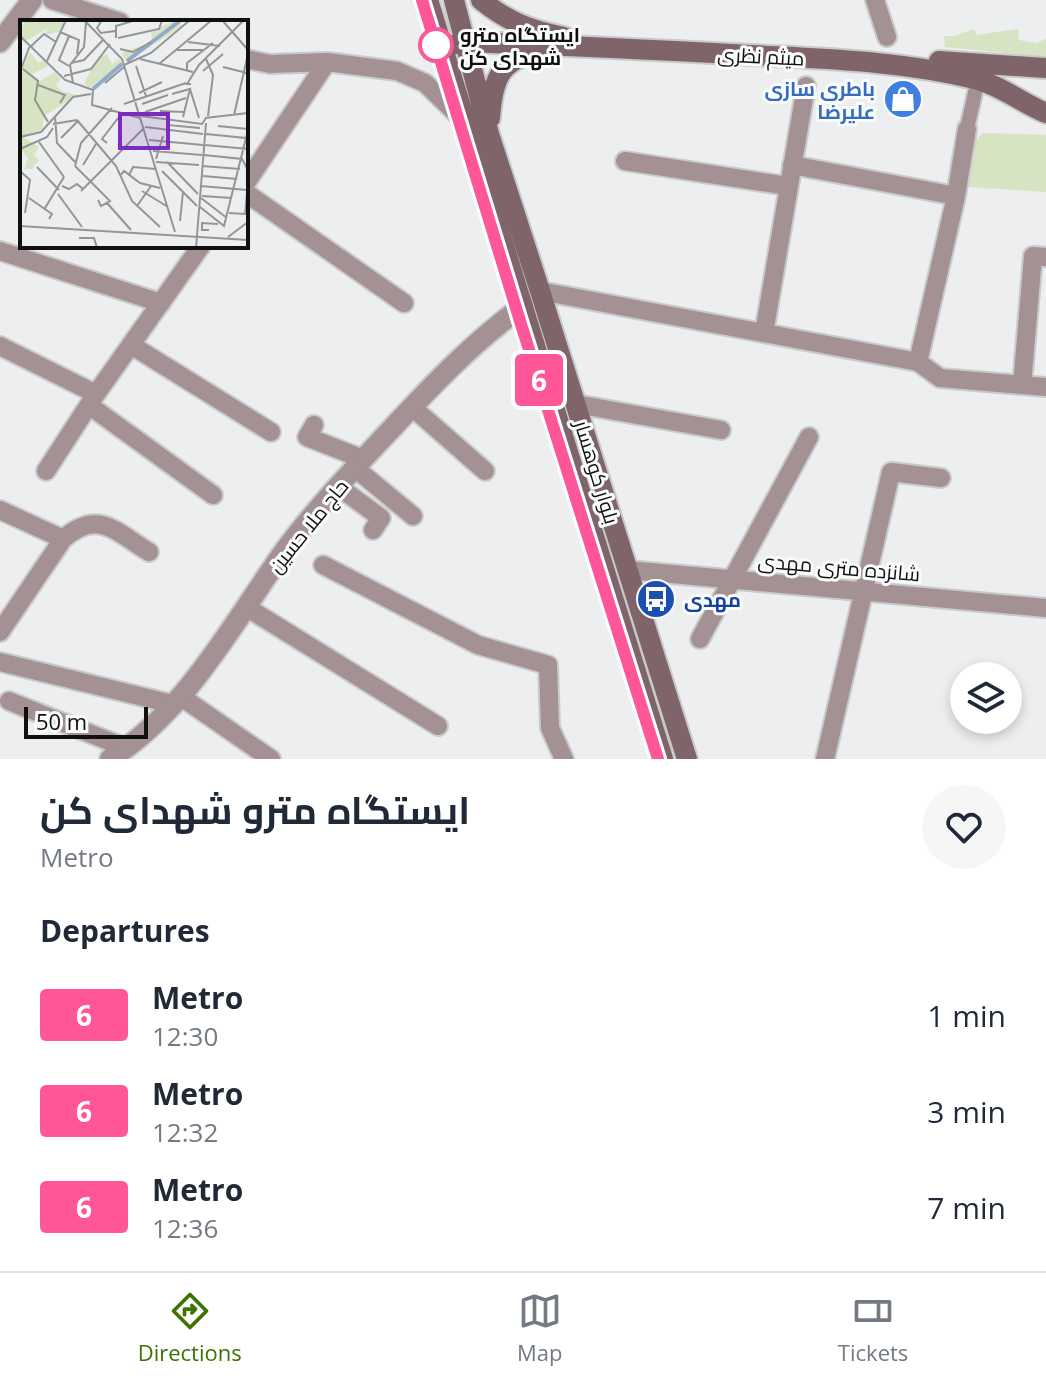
<!DOCTYPE html>
<html lang="en">
<head>
<meta charset="utf-8">
<style>
  body { margin:0; font-family:"Open Sans",Cairo,sans-serif; background:#f6f6f7; color:#1f2937; height:100vh; display:flex; flex-direction:column; font-size:30px; white-space:nowrap }
  * { box-sizing:border-box; margin:0 }
  p { font-size:26px; color:#747a83 }
  .icon { flex:none; width:44px; height:44px; fill:none; stroke:currentColor; stroke-width:2; stroke-linecap:round; stroke-linejoin:round }
  .map { position:relative; height:759px; overflow:hidden }
  .side { display:flex; flex-direction:column; background:#fff; flex:1 }
  .side>* { flex:none }
  .badge { padding:0 16px; border-radius:6px; font-size:28px; line-height:52px }
  .tools { position:absolute; left:950px; top:662px; display:grid; gap:16px }
  .tools a { display:grid; place-items:center; width:72px; height:72px; border-radius:50%; background:#fff; box-shadow:0 4px 12px #0003; font-size:40px }
  .scale { position:absolute; left:24px; bottom:20px; width:124px; box-sizing:border-box; padding-left:8px; border:4px solid #101010; border-top:0; font-size:22px; line-height:28px; white-space:nowrap; color:#101010; -webkit-text-stroke:6px #fafbfd; paint-order:stroke }
  .map>.badge { position:absolute; translate:-50% -50%; box-shadow:0 0 0 4px #fff }
  h2 { padding:0 40px; font-size:30px; line-height:72px }
  .round { display:grid; place-items:center; flex:none; width:84px; height:84px; border-radius:42px; background:#f6f6f7 }
  .head { display:flex; align-items:center; justify-content:space-between; height:136px; padding:0 40px }
  h1 { font-size:38px; font-weight:700; line-height:60px }
  ul { padding:0; list-style:none }
  li { display:flex; align-items:center; gap:24px; height:96px; padding:0 40px }
  li div { flex:1 }
  li b { display:block; font-size:30px }
  li em { font-style:normal }
  li .badge { min-width:88px; font-weight:700; text-align:center }
  .dock { display:flex; justify-content:space-around; align-items:center; height:112px; border-top:2px solid #e0e1e3; background:#fff; font-size:22px; color:#747a83 }
  .dock a { display:grid; justify-items:center; gap:4px }
  .dock .on { color:#3c7301 }
  .map>svg:first-child { display:block }
  .green { fill:#d7e4c3 }
  .lines { fill:none; stroke-linecap:round; stroke-linejoin:round }
  .pedestrian-casing { stroke:#c9cacb; stroke-width:18 }
  .minor-casing { stroke:#c9cacb; stroke-width:22 }
  .tertiary-casing { stroke:#c9cacb; stroke-width:24 }
  .secondary-casing { stroke:#c9cacb; stroke-width:24 }
  .pedestrian { stroke:#a49194; stroke-width:14 }
  .minor { stroke:#a49194; stroke-width:18 }
  .tertiary { stroke:#a49194; stroke-width:20 }
  .secondary { stroke:#7f656a; stroke-width:20 }
  .line-casing { stroke:#fff; stroke-width:18 }
  .line { stroke:#f59; stroke-width:12 }
  .stop-dot { fill:#fff; stroke:#f59; stroke-width:4 }
  .labels { text-anchor:middle; dominant-baseline:central; stroke-width:6; stroke-linejoin:round; paint-order:stroke }
  .stop-label { font-size:20px; font-weight:bold; fill:#101010; stroke:#fafbfd; text-anchor:start }
  .street-label { font-size:20px; fill:#101010; stroke:#fafbfd }
  .shop-label { font-size:20px; font-weight:bold; fill:#366cbe; stroke:#fafbfd; text-anchor:end }
  .transit-label { font-size:20px; font-weight:bold; fill:#164399; stroke:#fafbfd; text-anchor:start }
  .inset-river { fill:none; stroke:#91aac8; stroke-width:4 }
  .inset-road { fill:none; stroke:#949596; stroke-width:2 }
  .view { fill:#7b2cbf; fill-opacity:0.15; stroke:#7b2cbf; stroke-width:4 }
  .inset-edge { fill:none; stroke:#101010; stroke-width:4 }
</style>
</head>
<body>
<div class="map">
<svg width="1046" height="759" viewBox="0 0 1046 759">
  <rect width="100%" height="100%" fill="#eceeef"/>
  <path class="green" d="M974 29 976 35 1018 29 1019 40 1036 43 1046 39V57L945 47 944 36H954Z
    M983 133 1046 135V192L966 187 974 142Z"/>
  <g class="lines">
    <g class="pedestrian-casing">
      <path id="pedestrian" d="M967 129 978 79"/>
    </g>
    <g class="minor-casing">
      <path id="minor" d="M52 0 120 22
        M875 0 887 37
        M246 59 270 64 327 62 397 71 425 83 467 124
        M625 161 788 186
        M792 165 956 196
        M246 183 327 62
        M246 193 404 303
        M0 251 161 303
        M540 291 918 362 940 378 1046 387
        M764 333 806 86
        M131 345 271 432
        M0 346 96 394
        M918 362 956 196 967 129
        M1022 385 1033 256 1046 257
        M576 404 721 430
        M90 406 213 495
        M412 407 485 471
        M314 425 307 437 363 459
        M355 468 413 516
        M46 471 96 394 201 246
        M339 487 381 518 373 530
        M0 510 63 539
        M323 565 478 645 548 665 550 728 564 759
        M628 570 1046 608
        M246 607 438 726
        M0 632 63 539C98 508 116 532 149 552
        M700 639 809 437
        M0 662 172 704
        M180 696 271 759
        M9 701 126 748
        M825 759 891 472 941 478"/>
    </g>
    <g class="tertiary-casing">
      <path id="tertiary" d="M0 42 32 0
        M110 759C187 710 233 623 285 550 314 511 348 475 381 440 426 392 470 344 523 306"/>
    </g>
    <g class="secondary-casing">
      <path id="secondary" d="M428 0 663 759
        M454 0 489 134 540 291 687 759
        M481 0C508 22 530 30 564 37
        M456 44 466 42C561 45 656 50 752 55 826 59 902 61 975 79 1000 85 1022 103 1046 113
        M939 61 1046 68
        M490 118C493 75 501 59 546 49"/>
    </g>
    <use href="#pedestrian" class="pedestrian"/>
    <use href="#minor" class="minor"/>
    <use href="#tertiary" class="tertiary"/>
    <use href="#secondary" class="secondary"/>
  </g>
  <g class="lines">
    <g class="line-casing">
      <path id="line" d="M422 0 520 321 658 759"/>
    </g>
    <use href="#line" class="line"/>
  </g>
  <defs>
    <g id="shop-disc" transform="scale(2)"><circle r="9.5" fill="#3f7fe0" stroke="#fafbfd"/><path d="M-5-2.5h2.3a2.7 3.5 0 0 1 5.4 0H5L5.5 6h-11ZM-1.5-2.5h3a1.5 2.3 0 0 0-3 0Z" fill="#fff"/></g>
    <g id="bus-disc" transform="scale(2)"><circle r="9.5" fill="#1a4fb4" stroke="#fafbfd"/><path d="M-5-6H5V4H4V6H2V4H-2V6H-4V4H-5ZM-3.5-4V0h7V-4ZM-3.5 1.2v1.5H-2V1.2ZM2 1.2v1.5H3.5V1.2Z" fill="#fff"/></g>
  </defs>
  <g fill-rule="evenodd">
    <use href="#shop-disc" x="903" y="99"/>
    <use href="#bus-disc" x="656" y="599"/>
  </g>
  <circle class="stop-dot" cx="436" cy="45" r="16"/>
  <g class="labels">
    <g class="stop-label">
      <text x="460" y="34">ایستگاه مترو<tspan x="460" dy="23">شهدای کن</tspan></text>
    </g>
    <g class="street-label">
      <text transform="translate(761 56) rotate(3)">میثم نظری</text>
      <text transform="translate(597 472) rotate(73)">بلوار کوهسار</text>
      <text transform="translate(308 526) rotate(-51)">حاج ملا حسین</text>
      <text transform="translate(839 567) rotate(5)">شانزده متری مهدی</text>
    </g>
    <g class="shop-label">
      <text x="875" y="88">باطری سازی<tspan x="875" dy="23">علیرضا</tspan></text>
    </g>
    <g class="transit-label">
      <text x="684" y="599">مهدی</text>
    </g>
  </g>
  <g transform="translate(20 20)">
    <rect width="228" height="228" fill="#eceeef"/>
    <path d="M45 0 39 12 25 15 27 9 4 22 0 15 4 1ZM156 0 163 6 106 42 102 33 132 22 131 12ZM10 32 18 43 24 40 28 46 12 54 20 61 35 52 41 59 36 65 41 71 57 75 24 96 22 109 3 117 19 127 14 135 19 140 12 149H4L8 138 0 129V51ZM87 34 92 44 99 39 103 43 69 68 64 63 78 38Z" fill="#d7e4c3"/>
    <path class="inset-river" d="M107 41 161 0M73 69 102 44"/>
    <path class="inset-road" d="M64 0 102 39 155 212M82 0 77 8 81 13 95 11M202 0 228 30M40 12 59 20 57 34M0 16 45 60 73 70 72 85 120 98M49 16 39 40 49 46M96 18V6L116 0M98 18 139 9 142 0M168 22 200 26M100 29 113 32 131 22M157 30H183M120 39 173 52M186 39 193 55 188 96M27 41 46 0M51 43 64 40 84 19M139 44 192 0M104 45 131 33 170 0M116 46 126 76M203 47 227 53M1 49 9 28 24 14 36 22M3 49 18 61 15 80 28 102M167 50V43L193 23M183 51 203 34M44 56 71 49 90 24M53 63 50 45 64 27 66 2M85 63 104 47M171 64H167L179 45 224 0M18 65 45 75 40 83M170 69 179 98M119 73 142 62M152 74 170 69 163 97M104 84 166 63M122 84 148 75M140 91 164 92M125 92 166 78M214 95 228 34M35 96 37 123 55 142M121 96 182 104 186 98M185 98 228 93M57 100 96 146 112 181 140 207M33 104 57 100M198 106 228 109M125 107 183 114M147 111 148 105 180 108M186 114 226 118M0 117 21 112 53 77 71 74M41 118 58 101M129 120 183 125M19 122 44 157M87 123 82 119 102 93M185 125 228 129M0 129 27 117 33 108M133 131 182 135M184 135 222 139 228 150M136 139 143 116M136 142 179 145M147 142 178 174M63 145 76 124M55 146 61 123 92 88M55 146 90 181 81 186 78 180M182 146 220 149M17 147 39 170M0 151 10 160 5 193M142 151 177 186M109 155 113 147 136 149M100 156 104 151 120 163 140 168M183 156 217 159M42 166 49 169 57 164 63 169M181 166 227 170M61 171 124 108M122 171 148 187M38 174 62 207M182 176 212 178M9 178 32 194 29 199M181 178 207 198M87 183 111 210M117 186 131 166M180 187 204 206 228 110M25 188 44 157M209 193 225 194 228 161M160 201 163 172M0 206 228 220M189 210H182V203L198 204M208 217 228 202M59 218H74L77 228M176 228 186 103"/>
    <path class="view" d="M100 94H148V128H100Z"/>
    <rect width="228" height="228" class="inset-edge"/>
  </g>
</svg>
<div class="tools">
<a><svg class="icon" aria-label="layers" viewBox="0 0 24 24"><path d="M12 4l9 5-9 5-9-5zM3 14l9 5 9-5"/></svg></a>
</div>
<div class="scale">50 m</div>
<b class="badge" style="left:539px;top:380px;background:#f59;color:#fff">6</b>
</div>
<section class="side">
<div class="head"><div><h1>ایستگاه مترو شهدای کن</h1><p>Metro</p></div><a class="round"><svg class="icon" aria-label="heart" viewBox="0 0 24 24"><path d="M12 20l-8-8c-3-5 5-10 8-4 3-6 11-1 8 4z"/></svg></a></div>
<h2>Departures</h2>
<ul>
<li><span class="badge" style="background:#f59;color:#fff">6</span><div><b>Metro</b><p>12:30</p></div><em>1 min</em></li>
<li><span class="badge" style="background:#f59;color:#fff">6</span><div><b>Metro</b><p>12:32</p></div><em>3 min</em></li>
<li><span class="badge" style="background:#f59;color:#fff">6</span><div><b>Metro</b><p>12:36</p></div><em>7 min</em></li>
</ul>
</section>
<nav class="dock">
<a class="on"><svg class="icon" aria-label="directions" viewBox="0 0 24 24"><path d="M12 3l9 9-9 9-9-9zM9 14v-3h6M13 9l2 2-2 2"/></svg>Directions</a>
<a><svg class="icon" aria-label="map" viewBox="0 0 24 24"><path d="M3 6l6-2 6 2 6-2v14l-6 2-6-2-6 2zM9 4v14M15 6v14"/></svg>Map</a>
<a><svg class="icon" aria-label="tickets" viewBox="0 0 24 24"><path d="M3 7h18v10H3zM15 7v10"/></svg>Tickets</a>
</nav>
</body>
</html>
